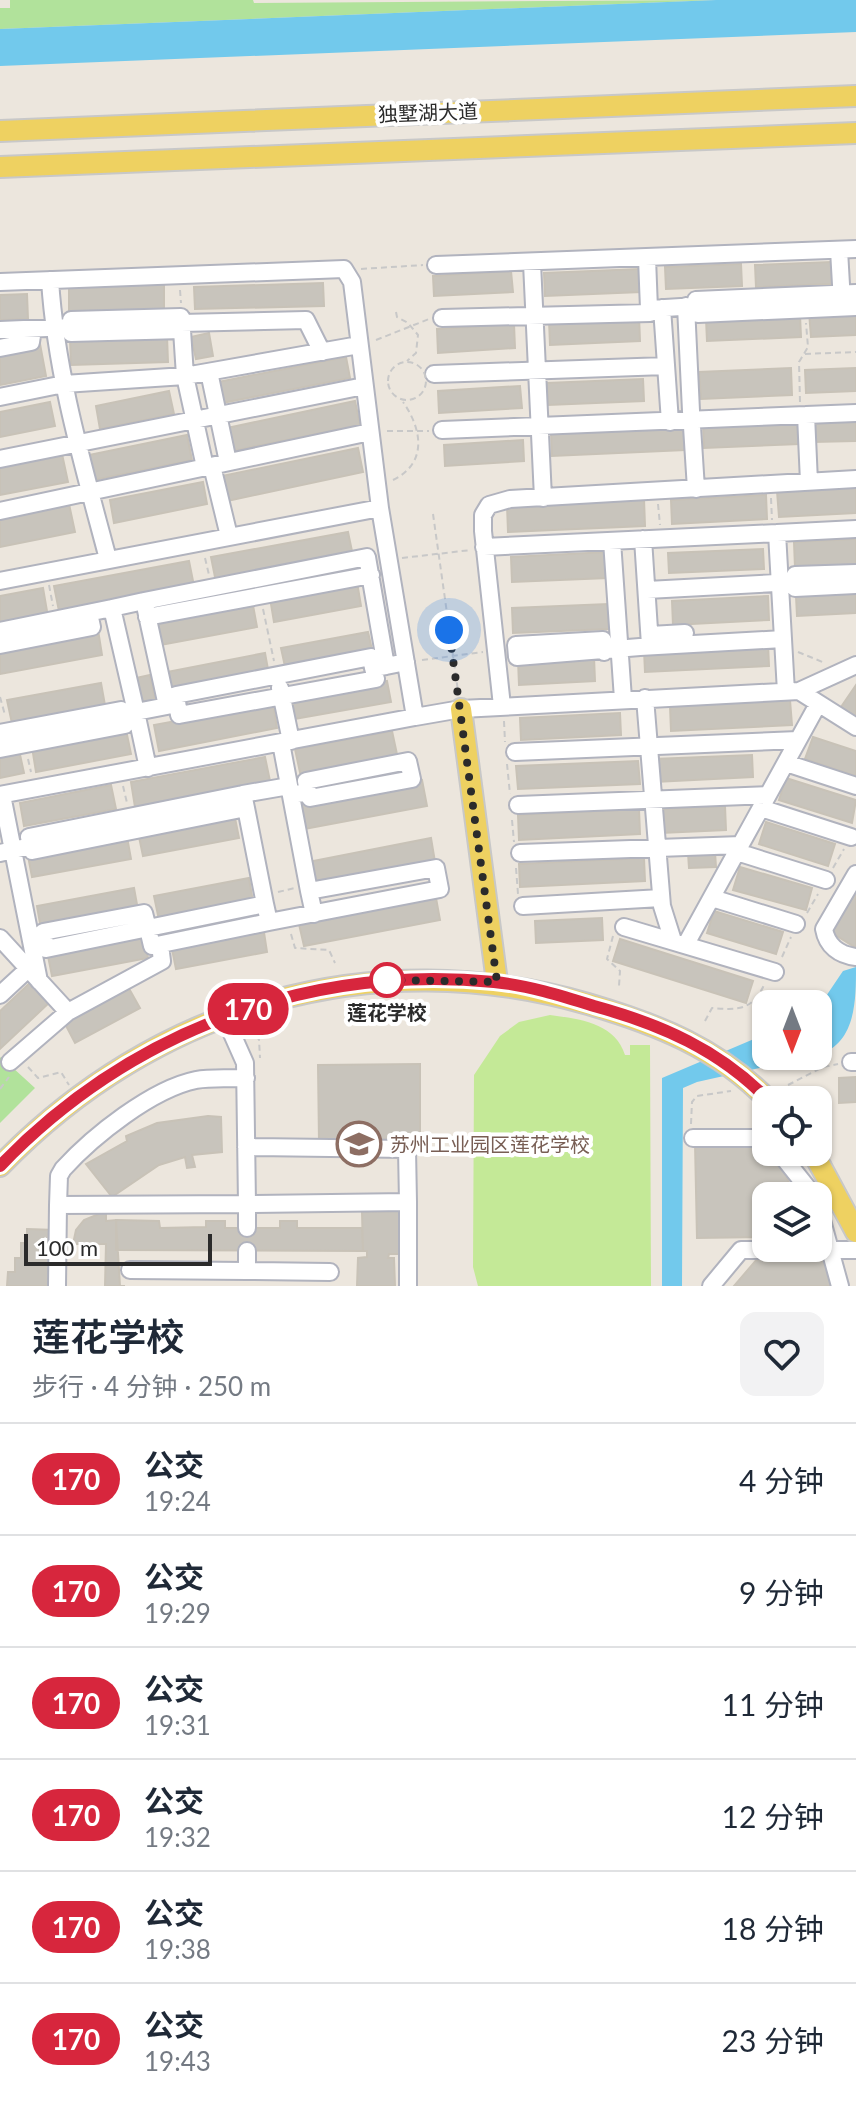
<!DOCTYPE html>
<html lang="zh">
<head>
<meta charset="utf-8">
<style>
  body { margin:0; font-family:Lato,"Noto Sans SC",sans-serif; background:#f2f2f3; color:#1f2937; height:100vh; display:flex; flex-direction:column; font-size:30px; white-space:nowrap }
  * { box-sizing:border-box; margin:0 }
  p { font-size:26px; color:#747a83 }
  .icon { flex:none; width:44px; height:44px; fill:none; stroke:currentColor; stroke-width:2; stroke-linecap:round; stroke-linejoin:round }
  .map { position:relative; height:1286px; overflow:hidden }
  .sheet { display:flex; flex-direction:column; background:#fff; flex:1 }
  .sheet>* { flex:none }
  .badge { padding:0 16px; border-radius:26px; font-size:28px; line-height:52px }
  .needle { width:52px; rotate:180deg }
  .controls { position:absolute; left:752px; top:990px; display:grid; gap:16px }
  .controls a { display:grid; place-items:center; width:80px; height:80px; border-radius:16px; background:#fff; box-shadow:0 2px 6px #0004; font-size:40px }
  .scale { position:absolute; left:24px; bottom:20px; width:188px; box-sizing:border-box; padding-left:8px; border:4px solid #2b2b2b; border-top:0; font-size:22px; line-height:28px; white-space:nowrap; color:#2b2b2b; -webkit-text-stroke:6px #fff; paint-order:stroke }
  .you { position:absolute; width:40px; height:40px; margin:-20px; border:6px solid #fff; border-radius:50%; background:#1a73e8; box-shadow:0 0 0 12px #1a73e833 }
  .map>.badge { position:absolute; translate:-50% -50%; box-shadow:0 0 0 4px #fff }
  .round { display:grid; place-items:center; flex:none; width:84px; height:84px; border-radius:16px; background:#f2f2f3 }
  .head { display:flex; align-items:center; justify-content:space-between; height:136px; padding:0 32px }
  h1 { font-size:38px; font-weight:600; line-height:60px }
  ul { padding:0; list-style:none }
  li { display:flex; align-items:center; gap:24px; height:112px; padding:0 32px; border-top:2px solid #e0e1e3 }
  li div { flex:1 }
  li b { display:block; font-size:30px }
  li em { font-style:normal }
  li .badge { min-width:88px; font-weight:700; text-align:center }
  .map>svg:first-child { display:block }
  .green { fill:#b1e29b }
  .pitch { fill:#c4e997 }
  .water { fill:#72c9ec }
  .building { fill:#c8c4bc; stroke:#c8c2b7; stroke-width:2 }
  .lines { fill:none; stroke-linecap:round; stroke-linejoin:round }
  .minor-casing { stroke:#b1b3be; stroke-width:20 }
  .major-casing { stroke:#c8c8c8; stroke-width:24 }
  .path { stroke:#c8c8c8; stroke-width:2; stroke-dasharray:6 4; stroke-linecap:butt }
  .minor { stroke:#fff; stroke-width:16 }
  .major { stroke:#eed161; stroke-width:20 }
  .line-casing { stroke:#fff; stroke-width:18 }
  .line { stroke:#d7263d; stroke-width:12 }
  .walk { stroke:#2b2b2b; stroke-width:8; stroke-dasharray:0 14.4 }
  .stop-dot { fill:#fff; stroke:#d7263d; stroke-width:4 }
  .labels { text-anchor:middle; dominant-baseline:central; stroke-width:8; stroke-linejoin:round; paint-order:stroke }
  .street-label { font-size:20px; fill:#2b2b2b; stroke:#fff }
  .stop-label { font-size:20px; font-weight:bold; fill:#2b2b2b; stroke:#fff }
  .education-label { font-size:20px; fill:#785e54; stroke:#fff; text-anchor:start }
</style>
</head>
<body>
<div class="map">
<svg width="856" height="1286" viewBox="0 0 856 1286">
  <rect width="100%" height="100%" fill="#ece6dd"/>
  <path class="green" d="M10 0H253L254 3 716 0 0 29V8H10Z
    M1 1057 35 1088 0 1123V1058Z"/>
  <path class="pitch" d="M550 1015C580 1019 615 1023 625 1055H630V1045H650L651 1286H478L473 1267 474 1075 500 1036 519 1022Z"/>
  <path class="water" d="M716 0H856V32L0 66V29Z
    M856 967C856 1001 856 1043 818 1055V1008L843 971Z
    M766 1034V1056H814L697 1082 683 1088 682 1286H662V1078Z"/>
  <path class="building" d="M831 262 832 284 756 287 755 265Z
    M741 264 742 286 666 289 665 267Z
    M640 269 641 292 545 296 544 273Z
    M511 271 513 292 434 296 433 276Z
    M164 282V310L69 313V285Z
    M323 283 324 306 195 309 194 287Z
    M27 294 28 319 0 320V295Z
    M856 311V335L811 337 809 312Z
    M800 315 801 337 707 341 706 319Z
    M639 316 640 341 550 345 549 320Z
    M514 324 515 348 438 353 437 329Z
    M209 333 213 356 196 359 191 337Z
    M167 336 168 362 71 365 70 339Z
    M40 344 46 376 0 385V352Z
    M346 357 350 378 222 403 218 382Z
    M791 368 792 395 701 399 699 372Z
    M856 368V391L806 393 805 370Z
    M643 379 644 401 548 405 547 383Z
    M520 386 522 408 439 413 438 391Z
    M169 391 174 414 100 429 96 406Z
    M355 401 360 425 232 451 227 428Z
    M50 402 55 426 0 437V412Z
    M856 416V441L813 442V418Z
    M797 420 799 444 704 448 703 424Z
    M684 427 685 450 552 456 551 432Z
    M187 435 192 460 94 480 89 455Z
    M523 440 524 461 445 466 444 445Z
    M358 448 363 472 227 501 222 476Z
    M62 454 68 482 0 495V467Z
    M203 482 207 504 114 523 110 500Z
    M856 487V513L779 517 777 491Z
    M766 495 767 519 672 524 671 500Z
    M644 499 645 526 508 532 507 505Z
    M69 504 75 532 0 547V518Z
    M348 532 353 556 216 582 211 557Z
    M856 539V565L795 568 794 542Z
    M763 549 764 569 669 573 668 553Z
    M607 552 608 578 512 582 511 557Z
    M189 561 194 586 59 611 54 586Z
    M357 582 361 606 274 622 270 598Z
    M43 588 48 617 0 626V596Z
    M856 593V613L797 616 796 596Z
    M768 596 769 620 673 625 672 601Z
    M252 600 257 627 160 645 155 618Z
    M608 604 609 629 513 633 512 608Z
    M98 630 102 655 0 674V648Z
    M368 632 373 654 286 671 281 648Z
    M768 644 769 666 645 672 644 650Z
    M265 653 269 675 171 693 167 672Z
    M594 657 595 681 519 685 518 660Z
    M150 675 155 700 140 702 136 678Z
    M387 681 391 702 294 719 290 699Z
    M101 683 106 711 13 728 7 700Z
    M856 685V720L839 710Z
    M790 700 792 725 671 731 670 706Z
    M273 703 277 728 159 751 154 725Z
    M620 713 621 735 521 740 520 718Z
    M126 730 131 754 36 772 32 747Z
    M392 731 398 759 301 777 295 749Z
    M813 737 856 751V776L805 759Z
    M19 750 24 773 0 778V753Z
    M752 755 753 777 655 782 654 759Z
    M265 757 270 781 135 807 131 782Z
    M638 761 640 784 518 789 516 766Z
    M786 778 856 800 852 823 779 800Z
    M422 780 427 806 304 829 299 803Z
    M111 785 116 809 24 826 20 803Z
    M725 806 726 830 661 833 660 809Z
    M639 809 640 834 519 840 518 815Z
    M234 813 239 838 143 856 138 832Z
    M766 822 835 844 828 866 759 844Z
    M127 837 131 859 32 877 28 856Z
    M431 838 435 862 313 885 308 862Z
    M715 852 716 867 689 868 688 853Z
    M644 858 645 881 520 887 519 864Z
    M740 867 812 888 806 910 733 890Z
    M249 878 253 902 159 920 154 896Z
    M856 886V948L829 931Z
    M134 888 138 910 41 929 37 906Z
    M436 898 440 920 304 946 299 924Z
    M714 911 783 932 776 954 707 933Z
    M602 918 603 940 536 943 535 921Z
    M263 926 267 952 176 969 171 944Z
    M143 933 148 958 52 976 47 951Z
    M620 939 753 981 746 1003 613 961Z
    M32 981 51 1001 0 1049V1011Z
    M127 985 140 1008 75 1043 63 1020Z
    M420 1064V1142L319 1141 318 1065Z
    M856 1077V1102L839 1103V1078Z
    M208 1116 221 1117 222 1152 192 1155 195 1167 187 1168 185 1157 159 1165 112 1197 86 1164 127 1141 126 1136 157 1123Z
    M695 1143 766 1144V1152H773L796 1196H766V1237L697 1238Z
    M106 1211V1221L116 1220 120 1286H125H105L106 1244H73L76 1230 84 1220Z
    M403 1211 404 1254H389L388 1258H394L395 1286H357L358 1258 367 1257V1251H363L362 1212Z
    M116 1220 159 1221 160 1228 206 1227V1221H225V1228H280V1221H297V1228H362L363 1251 116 1250Z
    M27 1229 55 1230 54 1286H7L8 1272H15V1258H21V1243H27Z
    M825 1257 835 1286H734L758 1258Z"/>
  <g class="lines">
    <g class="minor-casing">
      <path id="minor" d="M839 250 842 302
        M647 258 649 309
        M532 263 543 498
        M436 265 856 249
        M50 280C56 375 84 468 108 559
        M0 282 344 269 352 282 380 508
        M686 306 691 411
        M697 306 696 300 856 293
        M662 308 670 422
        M442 318 650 313 649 309 697 306 698 314 856 307
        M71 327V333L182 330 181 323
        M0 330 71 327V320L181 317V323L306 320 322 352
        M182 330 185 376 205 467
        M0 348 31 342 33 329
        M209 372 228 462
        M434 374 666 366
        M0 397 64 384 185 376 359 345
        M691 411 696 489
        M806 415 809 482
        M442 430 856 413
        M0 459 364 386
        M212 466 229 536
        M0 511 370 432
        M643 539 650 645
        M612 541 623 699
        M484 547 777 533
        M856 573 795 575V588L856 585
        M0 581 380 508 415 717 461 709 799 691
        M647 590 795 582
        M147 617 371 575
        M0 631 112 608
        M650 635 685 633
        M0 645 92 627 89 613
        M604 652 603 640 516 645 517 657 640 647 783 639
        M856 665 799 691 856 727
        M373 668 371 657 176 695 179 715 376 679 373 668 386 666
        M280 688 291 741
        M786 692 777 533 856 529
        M645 698 662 906 673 941
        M502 706 483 531V515L489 505 510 499 856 479
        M0 733 121 710 122 715
        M281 743 309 891
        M0 749 125 725 122 715 136 712 112 608 144 601
        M515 752 798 740
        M786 763 856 786
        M148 768 136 712 167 706 144 601 367 557 386 666 406 662
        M243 794 289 786
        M0 795 415 717
        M2 795 39 981
        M291 795 308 792 310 798 412 779 408 761 306 781 308 792
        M518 805 768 795
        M246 808 265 904
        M761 808 851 837
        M737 852 826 880
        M0 853 31 846 32 851 246 808 243 794 29 837 31 846
        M520 853 741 845
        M856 874 824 929C827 946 839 955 856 957
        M712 898 796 924
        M523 906 661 898
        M269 922 440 889 436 868 309 891 314 914
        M624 927 775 972
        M148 929 152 946 269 922 265 904 46 949 43 932 144 913 148 929
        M0 938 68 1012
        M686 944 818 704
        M0 995 28 969
        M10 1062 68 1012 162 961 160 945
        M851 1062H856
        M693 1138H766
        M246 1147 407 1149 408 1202
        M779 1152 814 1196
        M58 1205 59 1176 63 1169C93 1136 152 1089 196 1080 212 1077 229 1079 246 1078
        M818 1206 840 1286
        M247 1228V1204L408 1202V1286
        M247 1251V1271L330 1272
        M130 1270 247 1271
        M57 1286 58 1205 247 1204 245 1063 225 1018
        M711 1286 741 1250H856"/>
    </g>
    <g class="major-casing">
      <path id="major" d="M0 131 856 96
        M0 167 856 133
        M461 709 497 982
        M813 1152 856 1232
        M0 1166C156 1005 372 942 588 1004 656 1024 718 1048 768 1100"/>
    </g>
    <path class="path" d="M361 269 423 265
      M180 290 181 303
      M396 312 397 317 408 323 418 335 416 353 407 361
      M376 340 429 319
      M805 354 856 352
      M388 381a19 19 0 1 1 38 0a19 19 0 1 1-38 0Z
      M800 402 799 362 808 347 806 323
      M387 431H429
      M393 480C428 463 422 429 403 402
      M771 498 772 520
      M658 504 660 525
      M433 514 458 691
      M205 558 209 575
      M402 558 471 550
      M49 585 53 606
      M263 609 274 661
      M798 652 825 663
      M422 660 483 652
      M0 697 5 715
      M504 721 505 742
      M28 759 31 772
      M507 764 510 794
      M123 786 127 803
      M512 820 514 842
      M516 868 518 894
      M833 868 844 849
      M278 892 295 888
      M807 913 818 894
      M291 934 295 948 329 950 335 963
      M613 936 607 959 620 971 619 986
      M782 957 791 937
      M705 1021 712 1008C737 1010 752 1011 764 985
      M253 1026 259 1040 260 1058
      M28 1067 38 1078 61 1072 69 1085
      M788 1085 823 1067 838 1064
      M0 1089 9 1077
      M691 1124 692 1102 697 1096 731 1091"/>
    <use href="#minor" class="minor"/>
    <use href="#major" class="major"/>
  </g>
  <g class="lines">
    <g class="line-casing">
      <path id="line" d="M0 1166C129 1032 307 964 494 982 527 985 562 996 594 1006 660 1024 720 1050 768 1100"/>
    </g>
    <use href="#line" class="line"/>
    <path class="walk" d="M387 980 497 982 449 630"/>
  </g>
  <defs>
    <g id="school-ring" transform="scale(2.3)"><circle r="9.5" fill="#fff" stroke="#8d6e63" stroke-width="1.5"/><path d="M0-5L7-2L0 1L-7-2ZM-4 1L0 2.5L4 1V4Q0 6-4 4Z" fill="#8d6e63"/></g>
  </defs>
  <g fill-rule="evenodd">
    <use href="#school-ring" x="359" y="1144"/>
  </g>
  <circle class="stop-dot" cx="387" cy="980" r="16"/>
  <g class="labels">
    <g class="street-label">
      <text transform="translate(428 112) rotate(-2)">独墅湖大道</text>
    </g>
    <g class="stop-label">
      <text x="387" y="1012">莲花学校</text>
    </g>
    <g class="education-label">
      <text x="390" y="1144">苏州工业园区莲花学校</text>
    </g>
  </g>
</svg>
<div class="controls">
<a><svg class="needle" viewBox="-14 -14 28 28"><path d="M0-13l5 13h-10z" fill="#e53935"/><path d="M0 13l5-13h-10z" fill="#747a83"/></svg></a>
<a><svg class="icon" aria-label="locate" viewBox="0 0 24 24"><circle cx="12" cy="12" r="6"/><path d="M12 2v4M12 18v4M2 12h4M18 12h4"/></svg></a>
<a><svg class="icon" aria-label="layers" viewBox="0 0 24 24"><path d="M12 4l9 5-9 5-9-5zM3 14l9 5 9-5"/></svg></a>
</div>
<div class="scale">100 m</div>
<div class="you" style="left:449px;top:630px"></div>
<b class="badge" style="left:248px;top:1009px;background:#d7263d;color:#fff">170</b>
</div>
<section class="sheet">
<div class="head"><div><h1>莲花学校</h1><p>步行 · 4 分钟 · 250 m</p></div><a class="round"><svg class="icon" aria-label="heart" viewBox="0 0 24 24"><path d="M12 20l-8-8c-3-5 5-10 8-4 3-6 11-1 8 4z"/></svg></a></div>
<ul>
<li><span class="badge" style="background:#d7263d;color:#fff">170</span><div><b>公交</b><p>19:24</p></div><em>4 分钟</em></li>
<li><span class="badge" style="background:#d7263d;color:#fff">170</span><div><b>公交</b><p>19:29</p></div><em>9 分钟</em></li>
<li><span class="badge" style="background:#d7263d;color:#fff">170</span><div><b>公交</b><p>19:31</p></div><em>11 分钟</em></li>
<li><span class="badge" style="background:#d7263d;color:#fff">170</span><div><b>公交</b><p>19:32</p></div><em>12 分钟</em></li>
<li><span class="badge" style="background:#d7263d;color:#fff">170</span><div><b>公交</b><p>19:38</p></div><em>18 分钟</em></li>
<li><span class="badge" style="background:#d7263d;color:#fff">170</span><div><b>公交</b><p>19:43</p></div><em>23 分钟</em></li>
</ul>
</section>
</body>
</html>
